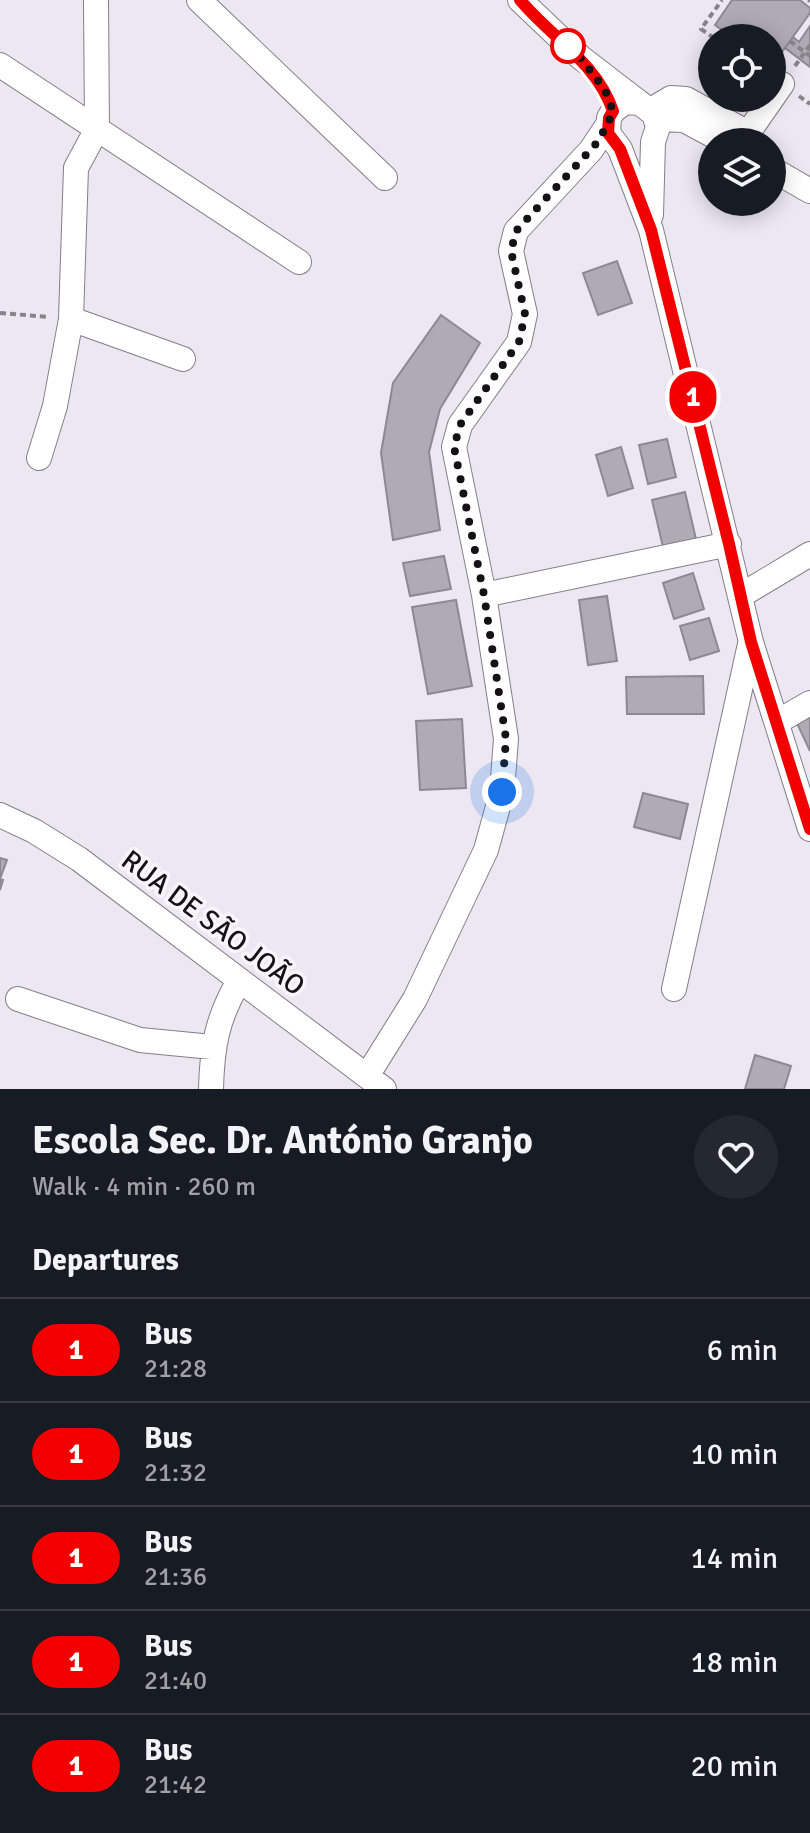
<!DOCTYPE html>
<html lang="en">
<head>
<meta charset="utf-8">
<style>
  body { margin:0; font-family:Signika,sans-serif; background:#242831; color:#f1f3f6; height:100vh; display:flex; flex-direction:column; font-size:30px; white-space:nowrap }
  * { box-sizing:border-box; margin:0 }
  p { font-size:26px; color:#9ea1a6 }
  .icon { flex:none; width:44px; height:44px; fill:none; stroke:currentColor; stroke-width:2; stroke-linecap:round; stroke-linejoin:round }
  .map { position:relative; height:1089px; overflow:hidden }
  .details { display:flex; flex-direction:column; background:#171b24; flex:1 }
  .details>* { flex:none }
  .badge { padding:0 16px; border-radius:26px; font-size:28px; line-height:52px }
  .tools { position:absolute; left:698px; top:24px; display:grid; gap:16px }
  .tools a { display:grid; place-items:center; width:88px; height:88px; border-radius:50%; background:#171b24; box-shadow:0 4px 20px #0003; font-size:40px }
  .you { position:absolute; width:40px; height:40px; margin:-20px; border:6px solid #fff; border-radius:50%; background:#1a73e8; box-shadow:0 0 0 12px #1a73e833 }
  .map>.badge { position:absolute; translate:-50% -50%; box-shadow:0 0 0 4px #fff }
  h2 { padding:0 32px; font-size:30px; line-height:72px }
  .round { display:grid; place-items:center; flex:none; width:84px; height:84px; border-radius:42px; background:#242831 }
  .head { display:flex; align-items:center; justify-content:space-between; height:136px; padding:0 32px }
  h1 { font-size:38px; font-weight:700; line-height:60px }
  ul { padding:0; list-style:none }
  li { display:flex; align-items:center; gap:24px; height:104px; padding:0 32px; border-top:2px solid #363941 }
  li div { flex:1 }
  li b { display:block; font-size:30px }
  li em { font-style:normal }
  li .badge { min-width:88px; font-weight:700; text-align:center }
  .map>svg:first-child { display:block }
  .building { fill:#afaab4; stroke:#8d8992; stroke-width:2 }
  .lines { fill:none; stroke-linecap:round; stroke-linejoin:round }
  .minor-casing { stroke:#837f88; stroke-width:26 }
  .path { stroke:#868389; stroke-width:4; stroke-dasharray:6 4; stroke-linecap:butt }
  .minor { stroke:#fff; stroke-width:24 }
  .line-casing { stroke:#fff; stroke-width:18 }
  .line { stroke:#f20000; stroke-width:12 }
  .walk { stroke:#141215; stroke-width:8; stroke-dasharray:0 14.4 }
  .stop-dot { fill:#fff; stroke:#f20000; stroke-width:4 }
  .labels { text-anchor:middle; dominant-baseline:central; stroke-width:7; stroke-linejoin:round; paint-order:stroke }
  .street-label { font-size:28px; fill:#141215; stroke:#f9f4fe }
</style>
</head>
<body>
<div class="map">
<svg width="810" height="1089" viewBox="0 0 810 1089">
  <rect width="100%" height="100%" fill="#ece7f1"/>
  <path class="building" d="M732 0H800L810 8V13L772 66V38H733L715 25Z
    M810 26V67L785 48 793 37 799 42Z
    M617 261 632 303 598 315 583 273Z
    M441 315 480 343 440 409 429 452 440 530 393 540 381 453 393 383Z
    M667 439 676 477 648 484 639 445Z
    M621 447 633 488 608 496 596 455Z
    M685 492 696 539 663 547 652 500Z
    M444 556 451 589 410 596 403 563Z
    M693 573 704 609 674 619 663 583Z
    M607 596 617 661 588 665 579 600Z
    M456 600 472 686 428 694 412 607Z
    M709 618 719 651 690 660 680 626Z
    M703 676 704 714H627L626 677Z
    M810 712V751L795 719Z
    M462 719 466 788 420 790 416 721Z
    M643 793 688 804 680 839 634 827Z
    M0 858 7 860 0 879 3 880 0 890Z
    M755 1055 791 1066 784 1089H745Z"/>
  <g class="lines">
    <g class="minor-casing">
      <path id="minor" d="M199 0 385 178
        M520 0 580 57 654 114 658 127 653 142 651 215
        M0 65 299 262
        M640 103 625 102 613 111 609 118 608 133 620 149 651 230 751 642 810 829
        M651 110 671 98 686 99 748 133 782 84
        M656 119 684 120 725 142
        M772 169 810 191
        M71 319 183 359
        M39 458 55 406 71 319 76 168 97 129 96 0
        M484 595 729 544
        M740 596 810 554
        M777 722 810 703
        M0 815 34 831 79 859 384 1089
        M674 989 750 644
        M18 999 140 1040 212 1047
        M367 1076 415 999 486 850 502 792 506 739 484 595 454 447 460 425 519 342 525 314 511 251 516 231 591 150 607 126
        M211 1089C212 1047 217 1018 239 981"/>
    </g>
    <path class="path" d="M808 0 810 1
      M714 38 701 29 722 0
      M790 41 810 56
      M795 66 810 45
      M799 96 810 104
      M0 313 49 317"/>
    <use href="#minor" class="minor"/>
  </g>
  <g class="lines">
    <g class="line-casing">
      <path id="line" d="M520 0C552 38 596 62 613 111L609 118 608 133 620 149 651 230 729 544 751 642 810 829"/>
    </g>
    <use href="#line" class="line"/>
    <path class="walk" d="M502 792 506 739 484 595 454 447 460 425 519 342 525 314 511 251 516 231 595 145 607 126 613 111 605 90 580 57 568 46"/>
  </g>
  <circle class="stop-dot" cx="568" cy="46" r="16"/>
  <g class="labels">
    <g class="street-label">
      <text transform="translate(213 923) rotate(37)">RUA DE SÃO JOÃO</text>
    </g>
  </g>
</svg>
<div class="tools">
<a><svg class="icon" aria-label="locate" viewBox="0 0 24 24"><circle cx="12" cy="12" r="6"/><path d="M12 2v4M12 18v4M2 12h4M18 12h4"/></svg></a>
<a><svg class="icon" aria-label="layers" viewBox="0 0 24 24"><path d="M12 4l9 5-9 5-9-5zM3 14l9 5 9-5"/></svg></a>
</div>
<div class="you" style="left:502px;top:792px"></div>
<b class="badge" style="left:693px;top:397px;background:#f20000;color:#fff">1</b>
</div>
<section class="details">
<div class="head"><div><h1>Escola Sec. Dr. António Granjo</h1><p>Walk · 4 min · 260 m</p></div><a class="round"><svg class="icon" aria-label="heart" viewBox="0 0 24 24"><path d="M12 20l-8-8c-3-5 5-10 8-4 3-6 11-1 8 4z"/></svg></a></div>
<h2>Departures</h2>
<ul>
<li><span class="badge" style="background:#f20000;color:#fff">1</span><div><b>Bus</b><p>21:28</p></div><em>6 min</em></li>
<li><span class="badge" style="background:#f20000;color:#fff">1</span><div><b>Bus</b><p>21:32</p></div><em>10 min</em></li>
<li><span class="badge" style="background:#f20000;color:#fff">1</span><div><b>Bus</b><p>21:36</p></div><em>14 min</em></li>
<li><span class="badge" style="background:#f20000;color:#fff">1</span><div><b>Bus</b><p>21:40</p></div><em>18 min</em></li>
<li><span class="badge" style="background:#f20000;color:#fff">1</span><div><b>Bus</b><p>21:42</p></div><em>20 min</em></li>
</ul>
</section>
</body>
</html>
